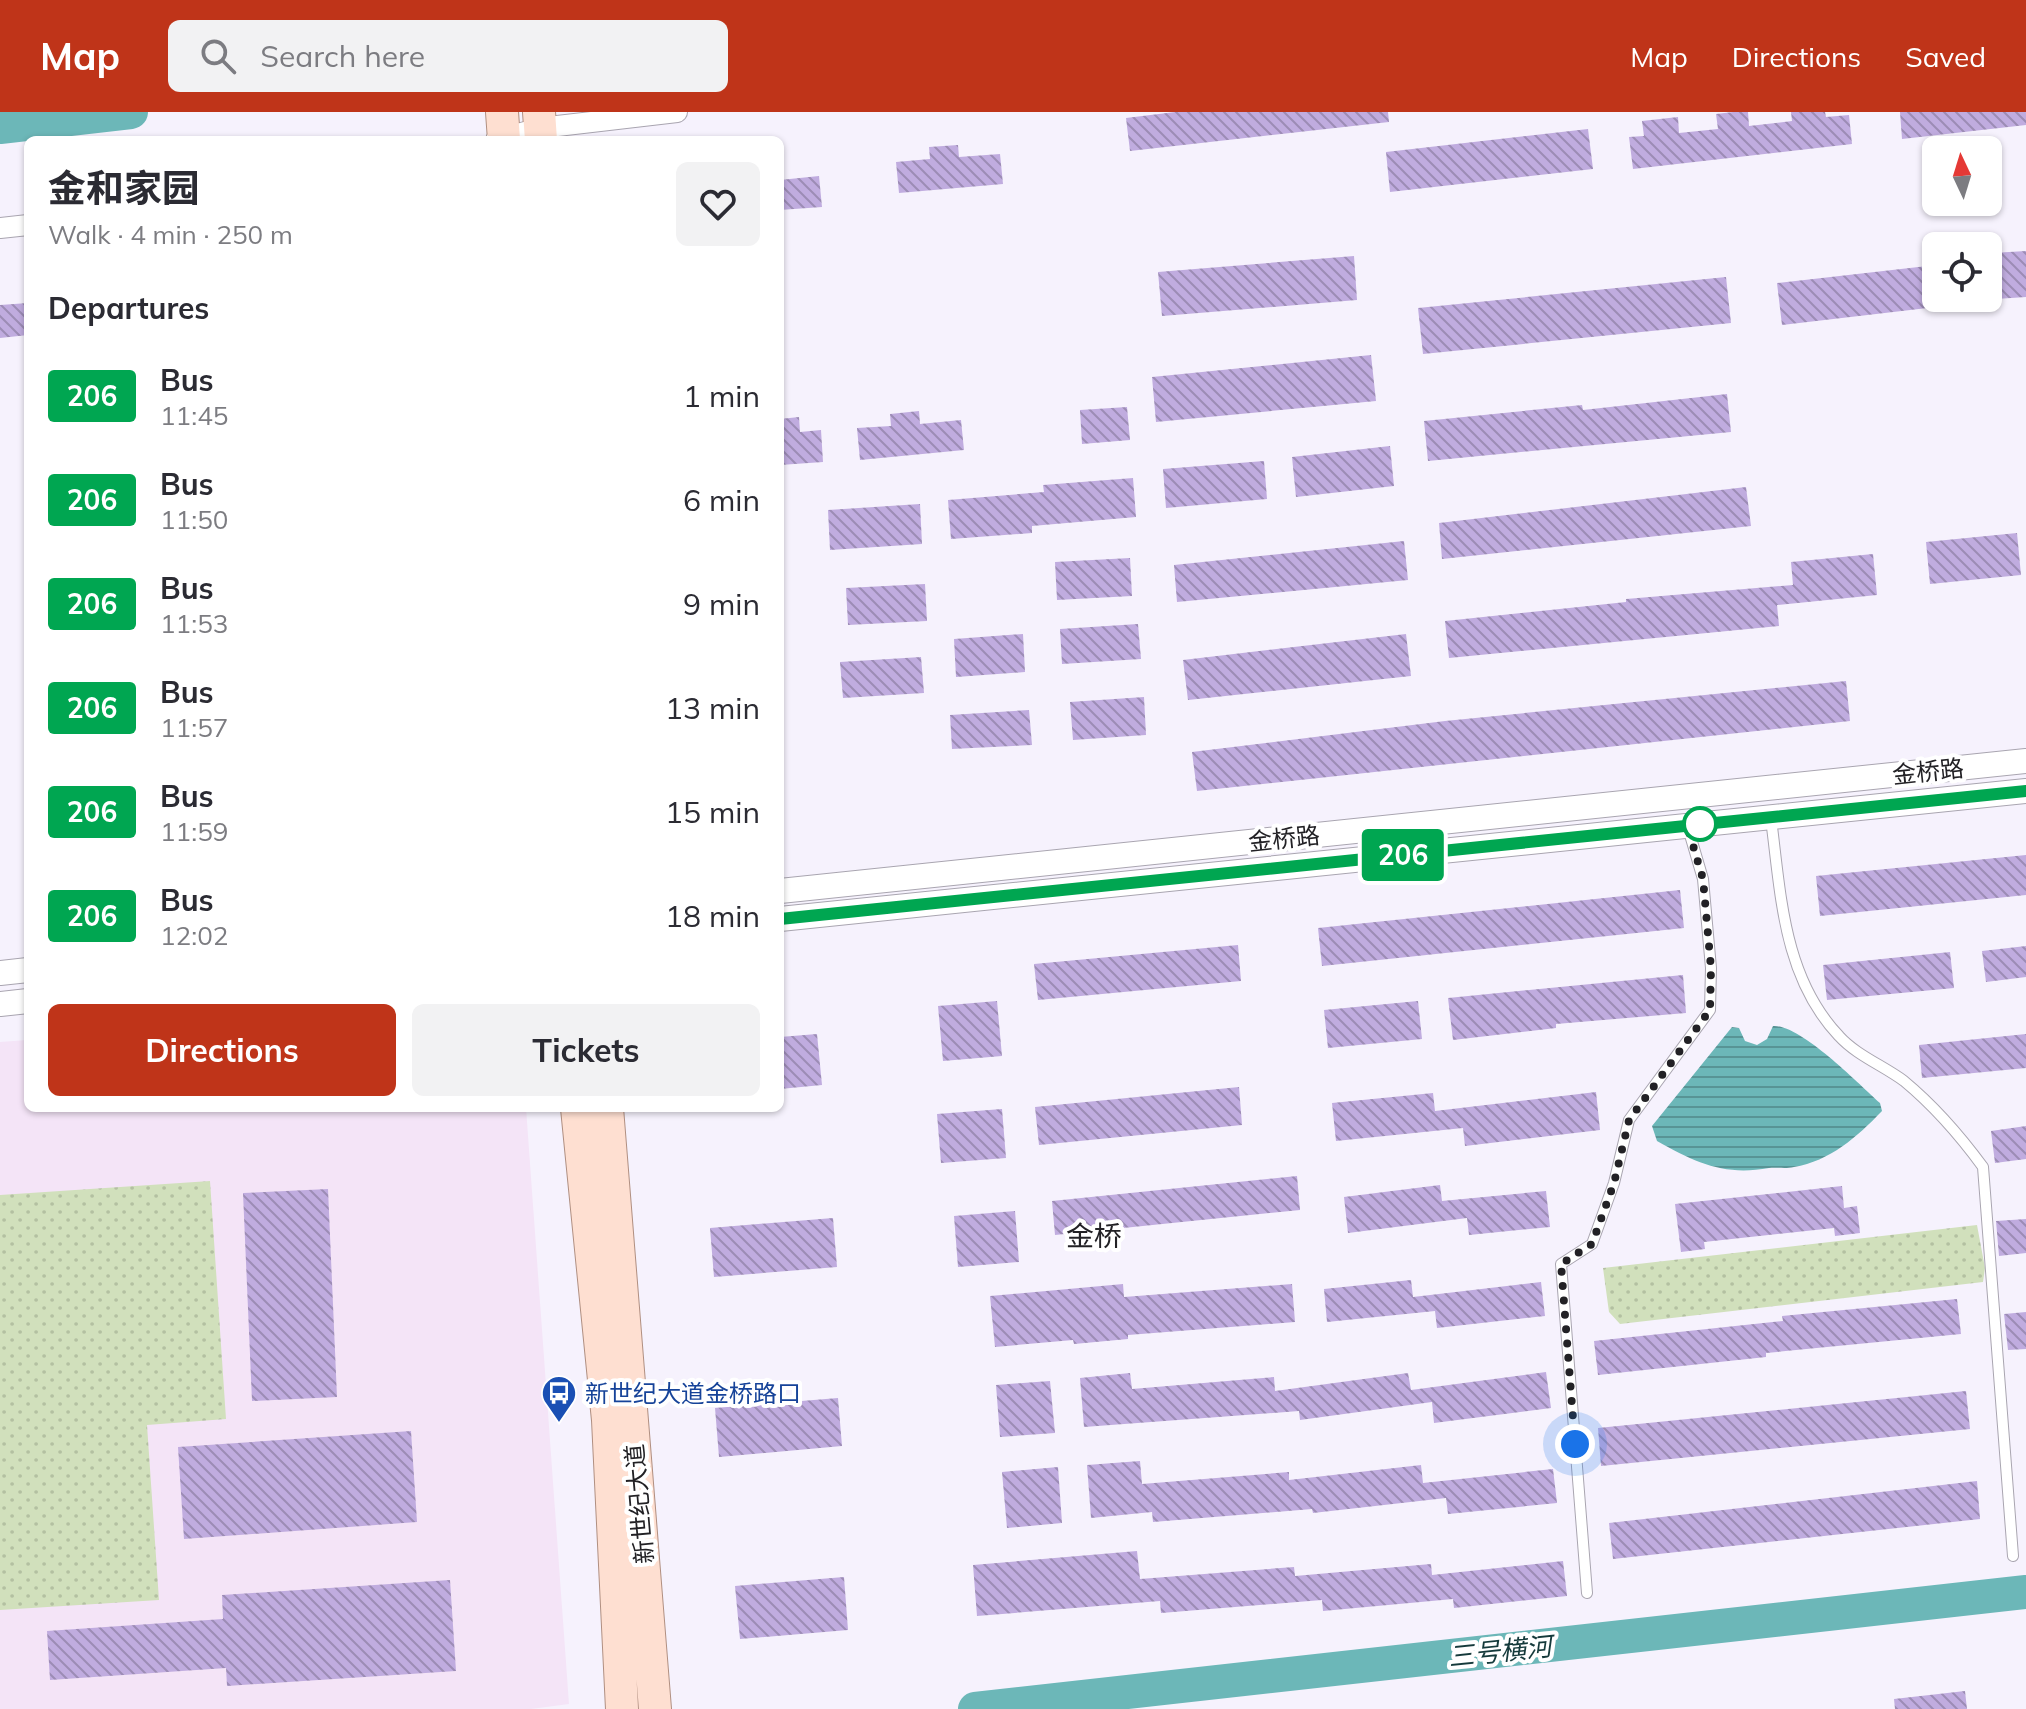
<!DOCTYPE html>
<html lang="en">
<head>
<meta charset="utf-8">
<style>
  body { margin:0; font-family:Mulish,"Noto Sans SC",sans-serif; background:#f2f2f3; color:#2b2b33; height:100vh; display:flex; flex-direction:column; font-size:30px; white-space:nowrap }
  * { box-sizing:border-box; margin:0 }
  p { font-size:26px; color:#7c7c81 }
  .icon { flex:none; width:44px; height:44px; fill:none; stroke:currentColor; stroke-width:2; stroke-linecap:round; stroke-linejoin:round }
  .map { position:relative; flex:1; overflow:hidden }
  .details { position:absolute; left:24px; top:24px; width:760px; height:976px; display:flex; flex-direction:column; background:#fff; border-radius:12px; box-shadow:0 2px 6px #0004 }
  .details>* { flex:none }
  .badge { padding:0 16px; border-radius:6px; font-size:28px; line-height:52px }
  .needle { width:52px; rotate:356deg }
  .fabs { position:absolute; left:1922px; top:24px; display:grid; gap:16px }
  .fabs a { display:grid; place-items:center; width:80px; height:80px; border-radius:12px; background:#fff; box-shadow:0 2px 6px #0004; font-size:40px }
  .you { position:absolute; width:40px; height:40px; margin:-20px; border:6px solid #fff; border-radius:50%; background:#1a73e8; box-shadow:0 0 0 12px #1a73e833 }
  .map>.badge { position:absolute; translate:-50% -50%; box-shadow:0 0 0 4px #fff }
  h2 { padding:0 24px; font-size:30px; line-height:72px }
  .round { display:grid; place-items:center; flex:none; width:84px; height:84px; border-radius:12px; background:#f2f2f3 }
  .head { display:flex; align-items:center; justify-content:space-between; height:136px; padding:0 24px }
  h1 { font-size:38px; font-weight:700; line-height:60px }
  .button { display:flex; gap:16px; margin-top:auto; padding:16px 24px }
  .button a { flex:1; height:92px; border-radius:12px; background:#bf3419; color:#fff; font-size:32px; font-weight:700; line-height:92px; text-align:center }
  .button a+a { background:#f2f2f3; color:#2b2b33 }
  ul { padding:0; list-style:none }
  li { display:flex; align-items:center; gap:24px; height:104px; padding:0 24px }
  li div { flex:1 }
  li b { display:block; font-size:30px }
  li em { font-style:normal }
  li .badge { min-width:88px; font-weight:700; text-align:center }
  header { display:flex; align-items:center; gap:48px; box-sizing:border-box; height:112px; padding:0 40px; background:#bf3419; color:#fff }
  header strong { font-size:38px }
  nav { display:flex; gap:44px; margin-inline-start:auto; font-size:28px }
  .search { width:560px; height:72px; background:#f2f2f3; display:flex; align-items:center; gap:20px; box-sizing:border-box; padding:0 28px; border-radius:12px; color:#7c7c81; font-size:30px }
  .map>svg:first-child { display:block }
  .commercial { fill:#f4e4f7 }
  .grass { fill:url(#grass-dots) }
  .water { fill:url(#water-rules) }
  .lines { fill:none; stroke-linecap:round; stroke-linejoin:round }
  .river { stroke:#6cb7b8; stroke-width:34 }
  .building { fill:url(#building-back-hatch) }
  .service-casing { stroke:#a9a5b0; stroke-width:12 }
  .minor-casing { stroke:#a9a5b0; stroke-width:22 }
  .tertiary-casing { stroke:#a9a5b0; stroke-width:26 }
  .primary-casing { stroke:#b08f81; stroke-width:34 }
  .service { stroke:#fff; stroke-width:10 }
  .minor { stroke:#fff; stroke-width:20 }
  .tertiary { stroke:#fff; stroke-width:24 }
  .primary { stroke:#fedfd1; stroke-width:32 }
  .line-casing { stroke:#fff; stroke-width:18 }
  .line { stroke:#00a651; stroke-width:12 }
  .walk { stroke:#222125; stroke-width:8; stroke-dasharray:0 14.4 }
  .stop-dot { fill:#fff; stroke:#00a651; stroke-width:4 }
  .labels { text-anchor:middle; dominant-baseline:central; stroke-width:8; stroke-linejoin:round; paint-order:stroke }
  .street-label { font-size:24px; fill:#222125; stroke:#fff }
  .transit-label { font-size:24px; fill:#164399; stroke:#fff; text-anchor:start }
  .water-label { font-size:26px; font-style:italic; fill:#153a3b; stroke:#fff }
  .quarter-label { font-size:28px; fill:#222125; stroke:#fff }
</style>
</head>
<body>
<header>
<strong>Map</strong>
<div class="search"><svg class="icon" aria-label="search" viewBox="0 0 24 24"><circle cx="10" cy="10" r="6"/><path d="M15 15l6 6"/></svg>Search here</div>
<nav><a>Map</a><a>Directions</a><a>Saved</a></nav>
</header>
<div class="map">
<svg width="2026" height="1597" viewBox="0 0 2026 1597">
  <defs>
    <pattern id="grass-dots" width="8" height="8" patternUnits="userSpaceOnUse" patternTransform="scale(2)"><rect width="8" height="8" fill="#d1e0bc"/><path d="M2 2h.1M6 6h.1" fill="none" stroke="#b3c0a1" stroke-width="1.8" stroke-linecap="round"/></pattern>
    <pattern id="water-rules" width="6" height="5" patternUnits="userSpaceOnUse" patternTransform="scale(2)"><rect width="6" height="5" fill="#6cb7b8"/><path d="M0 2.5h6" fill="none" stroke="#589495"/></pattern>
    <pattern id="building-back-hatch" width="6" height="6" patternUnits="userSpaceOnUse" patternTransform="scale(2)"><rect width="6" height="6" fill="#c0acdf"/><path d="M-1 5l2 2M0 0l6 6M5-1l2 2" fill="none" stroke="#9c8cb5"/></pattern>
  </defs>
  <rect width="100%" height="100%" fill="#f6f2fd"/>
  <path class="commercial" d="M28 928V996H526L569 1592 531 1597H0V930Z"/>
  <path class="grass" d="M210 1069 226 1307 147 1313 159 1488 0 1498V1083Z
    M1977 1113 1985 1156 1983 1170 1620 1212 1609 1200 1603 1156Z"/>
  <path class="water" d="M1773 914C1800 912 1859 972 1880 991L1882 999C1857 1025 1830 1049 1794 1055 1785 1057 1777 1055 1769 1056 1724 1064 1696 1051 1657 1029L1652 1014 1732 915 1739 916 1745 929 1757 933 1767 927Z"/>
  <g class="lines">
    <path class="river" d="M0 15 131 0
      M975 1597 2026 1480"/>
  </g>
  <path class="building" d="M1175 0H1388L1389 10 1130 39 1126 6Z
    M1733 0H1748L1749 14 1792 9 1791 0H1825L1826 5 1849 3 1852 32 1633 57 1629 25 1644 24 1642 9 1678 5 1679 21 1718 17 1716 2Z
    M1900 0H2026V13L1902 27Z
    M1588 17 1593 57 1390 80 1386 40Z
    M958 33 959 45 1000 42 1003 72 899 81 896 50 930 47 929 35Z
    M819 64 822 95 780 98V68Z
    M2026 139V185L1996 187 1992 141Z
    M1354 144 1357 188 1162 204 1158 160Z
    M1936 153V195L1782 213 1777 171Z
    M1726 165 1731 211 1423 242 1418 196Z
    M28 191V223L0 226V193Z
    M1371 243 1376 289 1156 310 1152 265Z
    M1727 282 1731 320 1428 349 1424 309 1582 293 1583 298Z
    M1127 295 1130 328 1082 332 1080 298Z
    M919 299 920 312 961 308 964 338 860 348 857 316 891 314 890 302Z
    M799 305 800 320 821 318 823 350 780 353V307Z
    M1390 334 1394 374 1296 385 1292 345Z
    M1264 349 1267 387 1166 396 1163 357Z
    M1133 366 1136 405 1032 414V421L951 427 948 388 1044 380 1043 373Z
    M1746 375 1751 414 1442 447 1439 411Z
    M920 392 922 432 830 438 828 398Z
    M2017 421 2021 463 1930 472 1926 430Z
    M1404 429 1408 468 1177 490 1174 453Z
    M1873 442 1877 483 1777 493 1779 514 1449 546 1445 509 1626 490V487L1793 473 1791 450Z
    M1130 446 1132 484 1057 488 1055 450Z
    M925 472 927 509 848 513 846 476Z
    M1138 512 1141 547 1062 552 1060 517Z
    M1023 522 1025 560 956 565 954 527Z
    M1406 522 1411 564 1188 588 1183 548Z
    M921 545 924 581 843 586 840 550Z
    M1846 569 1850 609 1197 679 1192 640 1445 609Z
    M1144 585 1146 623 1073 628 1070 590Z
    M1029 598 1032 633 952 637 950 603Z
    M2026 743V783L1820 804 1816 764Z
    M1680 778 1684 816 1322 854 1318 816Z
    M1238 833 1241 869 1038 888 1034 852Z
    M2026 834V865L1986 870 1982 839Z
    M1950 840 1954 876 1827 888 1823 853Z
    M1683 863 1686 901 1556 912V916L1453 928 1448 886Z
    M997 889 1002 944 943 949 938 894Z
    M1418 889 1422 927 1328 936 1324 898Z
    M817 922 822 973 780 977V925Z
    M2026 922V956L1922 966 1919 933Z
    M1239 975 1242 1013 1039 1033 1035 995Z
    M1596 980 1600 1018 1465 1034 1463 1016 1336 1029 1332 991 1433 981 1435 999Z
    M1002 997 1006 1046 941 1051 937 1002Z
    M2026 1014V1047L1995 1051 1991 1019Z
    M1297 1064 1300 1098 1055 1123 1052 1089Z
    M1440 1073 1442 1089 1546 1079 1550 1115 1469 1123 1467 1106 1348 1121 1344 1085Z
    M1842 1074 1844 1096 1857 1094 1860 1121 1835 1124 1834 1116 1704 1130 1705 1137 1681 1140 1675 1092Z
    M328 1077 337 1285 252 1289 243 1081Z
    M1015 1099 1019 1150 958 1155 954 1104Z
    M833 1106 837 1155 714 1165 710 1116Z
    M2026 1107V1141L1999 1144 1996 1109Z
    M1411 1168 1413 1185 1541 1170 1545 1204 1437 1216 1435 1199 1327 1210 1324 1177Z
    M1123 1172 1124 1185 1292 1172 1295 1210 1128 1223V1227L1074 1232 1073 1228 995 1235 990 1184Z
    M1957 1187 1961 1222 1766 1241V1245L1598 1263 1594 1229 1783 1209 1782 1204Z
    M2026 1200V1237L2008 1238 2004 1202Z
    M1546 1260 1551 1296 1434 1311 1432 1290 1300 1308 1299 1299 1084 1315 1080 1266 1130 1261 1132 1277 1274 1265 1275 1279 1408 1261 1411 1278Z
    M1050 1269 1055 1321 1000 1325 996 1273Z
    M1966 1279 1970 1317 1601 1354 1598 1316Z
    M838 1286 842 1334 719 1345 715 1296Z
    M411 1319 417 1410 184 1427 178 1335Z
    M1140 1349 1142 1372 1289 1360V1368L1421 1353 1423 1371 1553 1357 1557 1391 1448 1402 1446 1386 1313 1401 1312 1397 1153 1410 1152 1400 1091 1406 1087 1353Z
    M1058 1355 1062 1411 1007 1416 1002 1360Z
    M1977 1369 1980 1407 1613 1447 1609 1411Z
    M1137 1439 1140 1467 1294 1455 1295 1464 1431 1452 1432 1463 1563 1449 1567 1484 1454 1496 1453 1487 1323 1499 1322 1488 1161 1501 1160 1489 977 1504 973 1453Z
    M844 1465 848 1518 740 1527 735 1474Z
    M450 1468 456 1559 227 1574 226 1556 50 1568 47 1519 223 1507 222 1483Z
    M1965 1579 1967 1597H1895L1894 1587Z"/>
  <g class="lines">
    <g class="service-casing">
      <path id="service" d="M1771 707C1781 783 1783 865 1839 924 1856 943 1884 954 1904 969 1933 993 1961 1025 1983 1055L2013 1444
        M1587 1481 1561 1152 1592 1132 1614 1071 1629 1008 1710 898 1711 856 1703 767 1688 716"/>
    </g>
    <g class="minor-casing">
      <path id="minor" d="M496 28 540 16 677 0
        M0 116 28 113"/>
    </g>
    <g class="tertiary-casing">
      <path id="tertiary" d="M780 779 2026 649
        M780 807 2026 679
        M0 861 28 858
        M0 892 28 889"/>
    </g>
    <g class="primary-casing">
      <path id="primary" d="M502 0 504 28
        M539 0 541 28
        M577 996 608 1308 622 1597
        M607 996 655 1597"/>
    </g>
    <use href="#service" class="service"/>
    <use href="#minor" class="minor"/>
    <use href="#tertiary" class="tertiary"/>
    <use href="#primary" class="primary"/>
  </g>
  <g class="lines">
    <g class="line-casing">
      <path id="line" d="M780 807 2026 679"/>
    </g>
    <use href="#line" class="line"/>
    <path class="walk" d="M1575 1332 1561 1152 1592 1132 1614 1071 1629 1008 1710 898 1711 856 1703 767 1687 713 1700 712"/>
  </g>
  <defs>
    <g id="bus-pin" transform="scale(1.8)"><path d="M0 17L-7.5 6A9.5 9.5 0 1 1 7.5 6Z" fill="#1a4fb4" stroke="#fff"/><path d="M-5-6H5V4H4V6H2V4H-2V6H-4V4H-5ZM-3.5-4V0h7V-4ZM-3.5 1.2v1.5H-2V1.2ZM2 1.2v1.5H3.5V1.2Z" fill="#fff"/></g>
  </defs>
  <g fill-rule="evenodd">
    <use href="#bus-pin" x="559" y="1281"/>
  </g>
  <circle class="stop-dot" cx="1700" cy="712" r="16"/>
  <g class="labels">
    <g class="street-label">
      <text transform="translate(1928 659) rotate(-6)">金桥路</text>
      <text transform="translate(1284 726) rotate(-6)">金桥路</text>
      <text transform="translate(639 1392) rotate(-95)">新世纪大道</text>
    </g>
    <g class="transit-label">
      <text x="585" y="1281">新世纪大道金桥路口</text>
    </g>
    <g class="water-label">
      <text transform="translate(1500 1539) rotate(-6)">三号横河</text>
    </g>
    <g class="quarter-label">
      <text x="1094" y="1123">金桥</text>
    </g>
  </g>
</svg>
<div class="fabs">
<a><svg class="needle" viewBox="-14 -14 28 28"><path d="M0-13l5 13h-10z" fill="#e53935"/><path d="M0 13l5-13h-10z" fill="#7c7c81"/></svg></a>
<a><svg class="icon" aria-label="locate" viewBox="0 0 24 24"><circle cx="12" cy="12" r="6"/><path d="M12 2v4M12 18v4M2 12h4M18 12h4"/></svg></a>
</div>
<div class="you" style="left:1575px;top:1332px"></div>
<b class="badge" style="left:1403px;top:743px;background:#00a651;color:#fff">206</b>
<section class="details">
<div class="head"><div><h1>金和家园</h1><p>Walk · 4 min · 250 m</p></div><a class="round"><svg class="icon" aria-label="heart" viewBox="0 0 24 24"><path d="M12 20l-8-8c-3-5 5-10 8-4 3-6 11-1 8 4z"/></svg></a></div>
<h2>Departures</h2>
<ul>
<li><span class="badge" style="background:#00a651;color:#fff">206</span><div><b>Bus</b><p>11:45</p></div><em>1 min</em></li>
<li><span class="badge" style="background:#00a651;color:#fff">206</span><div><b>Bus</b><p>11:50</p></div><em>6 min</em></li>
<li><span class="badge" style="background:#00a651;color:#fff">206</span><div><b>Bus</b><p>11:53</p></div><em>9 min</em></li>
<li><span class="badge" style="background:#00a651;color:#fff">206</span><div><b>Bus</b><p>11:57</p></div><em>13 min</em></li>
<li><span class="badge" style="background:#00a651;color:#fff">206</span><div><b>Bus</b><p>11:59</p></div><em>15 min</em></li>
<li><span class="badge" style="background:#00a651;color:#fff">206</span><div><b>Bus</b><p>12:02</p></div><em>18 min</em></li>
</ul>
<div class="button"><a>Directions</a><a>Tickets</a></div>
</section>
</div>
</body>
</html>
